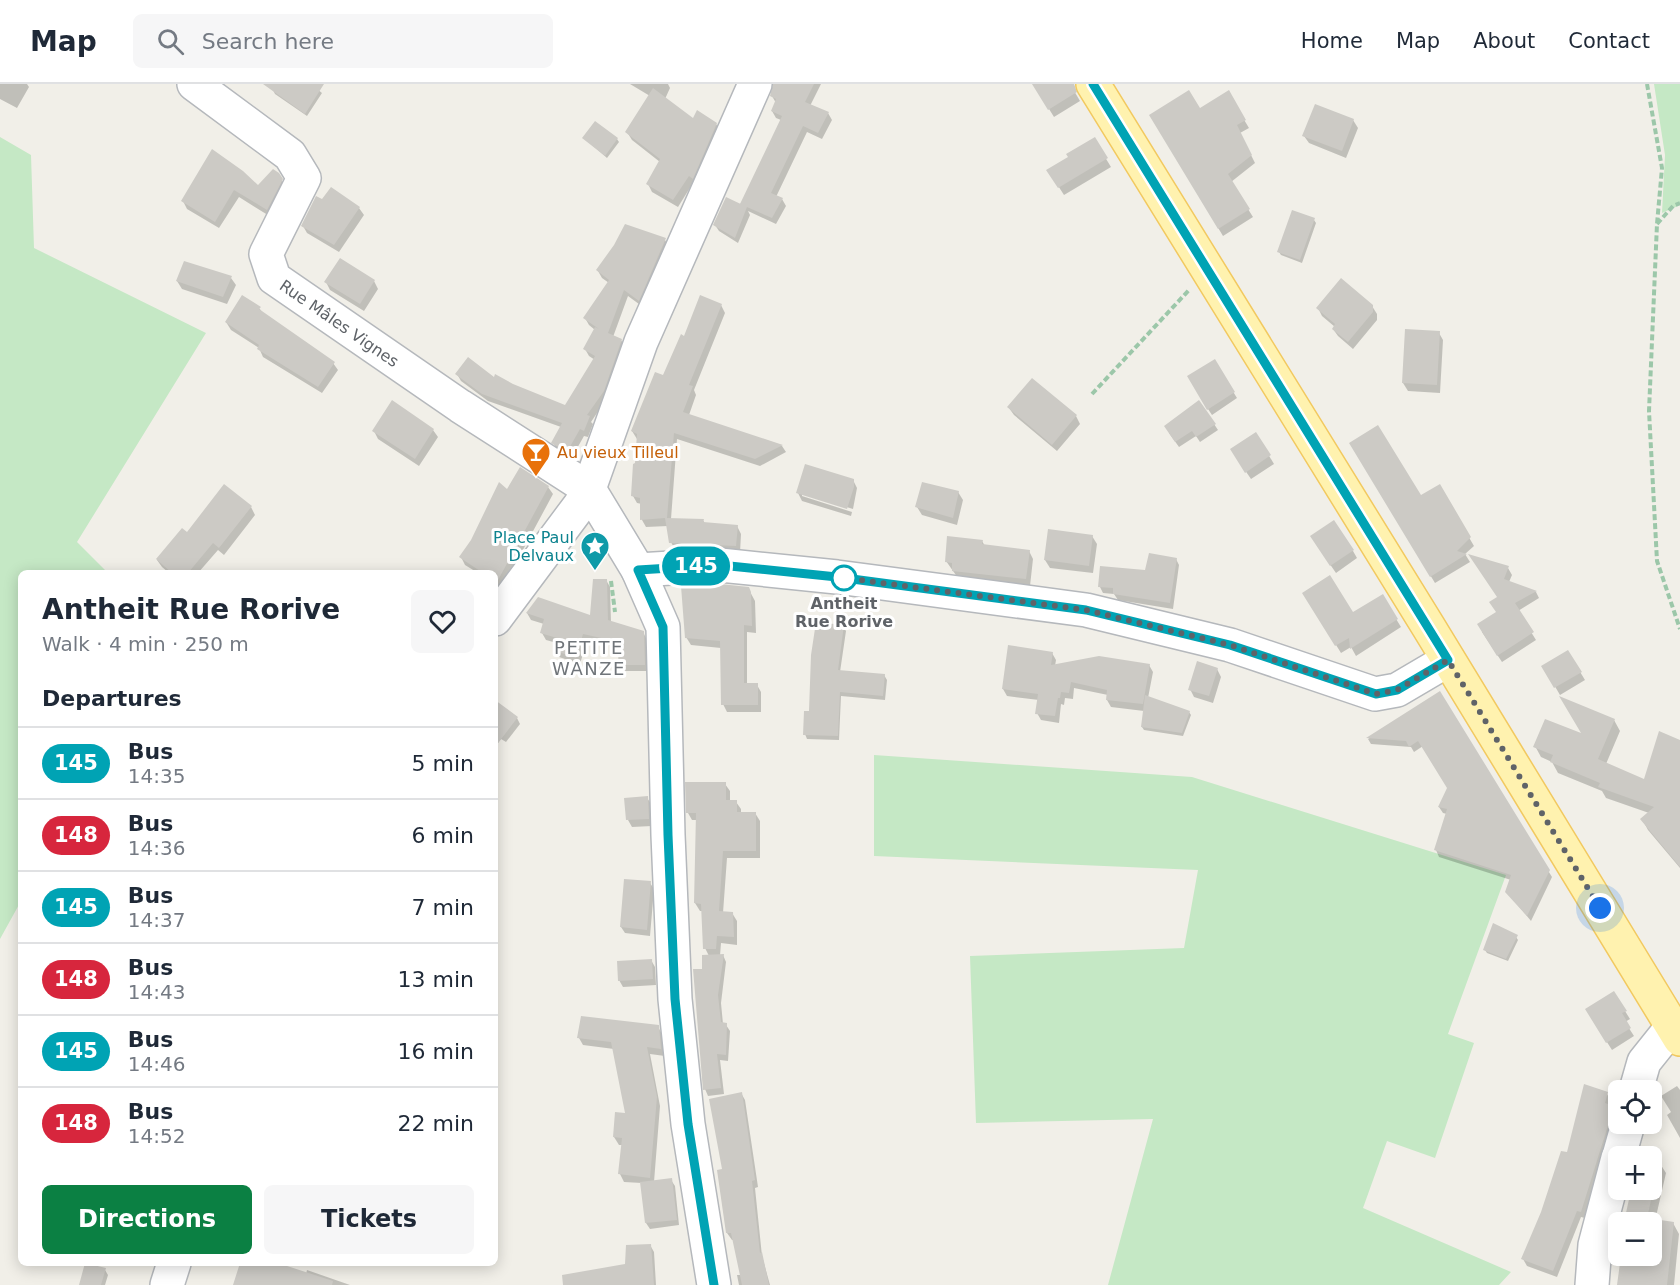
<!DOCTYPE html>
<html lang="en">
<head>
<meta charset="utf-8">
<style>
  body { margin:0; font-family:"DejaVu Sans",sans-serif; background:#f6f6f7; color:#1f2937; height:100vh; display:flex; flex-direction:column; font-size:22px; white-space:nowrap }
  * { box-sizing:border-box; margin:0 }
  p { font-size:20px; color:#747a83 }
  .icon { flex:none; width:33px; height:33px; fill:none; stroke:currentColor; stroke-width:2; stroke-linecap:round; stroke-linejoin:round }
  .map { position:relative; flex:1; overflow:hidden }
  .details { position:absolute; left:18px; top:486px; width:480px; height:696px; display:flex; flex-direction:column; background:#fff; border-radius:9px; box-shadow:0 3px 15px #0003 }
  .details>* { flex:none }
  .badge { padding:0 12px; border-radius:20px; font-size:21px; line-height:39px }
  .fabs { position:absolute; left:1608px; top:996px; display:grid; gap:12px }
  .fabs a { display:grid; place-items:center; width:54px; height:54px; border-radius:9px; background:#fff; box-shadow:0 3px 15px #0003; font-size:30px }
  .you { position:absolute; width:30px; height:30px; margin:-15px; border:4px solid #fff; border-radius:50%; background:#1a73e8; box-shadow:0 0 0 9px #1a73e833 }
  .map>.badge { position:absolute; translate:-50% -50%; box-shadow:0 0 0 3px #fff }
  h2 { padding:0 24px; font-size:22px; line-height:54px }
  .round { display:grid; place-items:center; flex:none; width:63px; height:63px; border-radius:9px; background:#f6f6f7 }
  .summary { display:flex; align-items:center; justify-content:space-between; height:102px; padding:0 24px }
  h1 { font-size:28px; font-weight:600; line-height:45px }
  .cta { display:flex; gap:12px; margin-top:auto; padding:12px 24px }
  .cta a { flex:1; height:69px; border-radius:9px; background:#0b8043; color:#fff; font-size:24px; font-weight:600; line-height:69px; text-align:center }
  .cta a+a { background:#f6f6f7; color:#1f2937 }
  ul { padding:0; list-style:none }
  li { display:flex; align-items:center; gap:18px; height:72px; padding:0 24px; border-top:2px solid #e0e1e3 }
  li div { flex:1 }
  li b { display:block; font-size:22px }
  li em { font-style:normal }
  li .badge { min-width:66px; font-weight:700; text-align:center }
  header { display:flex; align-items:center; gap:36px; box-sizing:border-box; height:84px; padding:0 30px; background:#fff; border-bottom:2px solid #e0e1e3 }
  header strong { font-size:28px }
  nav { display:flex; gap:33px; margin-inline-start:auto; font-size:21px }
  .search { width:420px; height:54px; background:#f6f6f7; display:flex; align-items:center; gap:15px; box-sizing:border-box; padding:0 21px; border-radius:9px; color:#747a83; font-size:22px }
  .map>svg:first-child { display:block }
  .green { fill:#c5e8c5 }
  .shadow { fill:#0003 }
  .building { fill:#cccac5 }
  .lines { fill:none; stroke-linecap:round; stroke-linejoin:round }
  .minor-casing { stroke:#b5b8bc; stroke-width:36 }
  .major-casing { stroke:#f2c960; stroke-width:36 }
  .path { stroke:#9cc7a9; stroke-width:4; stroke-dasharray:6 3; stroke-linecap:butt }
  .minor { stroke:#fff; stroke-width:33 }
  .major { stroke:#fff2af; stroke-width:33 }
  .line-casing { stroke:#fff; stroke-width:14 }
  .line { stroke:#00a3b4; stroke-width:9 }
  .walk { stroke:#5f6368; stroke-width:6; stroke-dasharray:0 10.8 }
  .stop-dot { fill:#fff; stroke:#00a3b4; stroke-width:3 }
  .labels { text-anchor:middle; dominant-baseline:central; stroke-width:6; stroke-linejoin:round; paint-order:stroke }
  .street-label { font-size:16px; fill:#5f6368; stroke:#fff }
  .food-label { font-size:16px; fill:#c56008; stroke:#fff; text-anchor:start }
  .culture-label { font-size:16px; fill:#0d838f; stroke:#fff; text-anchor:end }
  .stop-label { font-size:16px; font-weight:bold; fill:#5f6368; stroke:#fff }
  .neighbourhood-label { font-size:18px; letter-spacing:1.5px; fill:#70757a; stroke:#fff }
</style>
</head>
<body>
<header>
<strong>Map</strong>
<div class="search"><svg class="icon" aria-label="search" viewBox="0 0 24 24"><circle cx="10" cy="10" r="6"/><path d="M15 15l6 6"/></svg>Search here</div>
<nav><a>Home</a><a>Map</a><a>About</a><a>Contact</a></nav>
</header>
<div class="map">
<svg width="1680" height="1201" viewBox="0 0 1680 1201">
  <rect width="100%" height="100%" fill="#f1efe8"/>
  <path class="green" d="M1654 0H1680V121L1662 129 1665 71Z
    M0 53 31 71 34 164 206 249 77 458 108 489H21V817L0 855Z
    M874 671 1192 693 1506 791 1448 950 1474 959 1435 1074 1387 1057 1363 1124 1511 1188 1499 1201H1108L1153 1035 976 1039 970 872 1184 864 1198 786 874 772Z"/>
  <path class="shadow" d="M0 0H27L29 3 17 24 0 15Z
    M278 0H311L322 9 307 32 275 10 273 6Z
    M630 0H668L670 4 665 15 694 37 716 40 721 48 693 99 678 123 652 108 648 100 660 78 632 56 627 48 650 12Z
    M777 0H821L810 22 828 29 832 36 822 55 807 48 776 113 782 115 786 122 776 140 748 127 750 131 738 159 719 147 715 141 744 124 781 36 776 34 772 27 776 19 772 12Z
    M1038 0H1070L1080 17 1054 33 1036 4Z
    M1228 9 1249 44 1240 49 1255 79 1231 98 1253 133 1223 152 1151 32 1199 26Z
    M1353 36 1358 44 1346 74 1309 59 1304 52Z
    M584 54 617 55 619 58 607 74Z
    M1094 55 1111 83 1064 111 1053 94 1070 74Z
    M212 67 258 103 278 90 286 104 271 133 239 113 219 144 187 125 183 117Z
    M322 117 359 124 364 131 339 168 307 149 303 142Z
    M1314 136 1316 139 1302 179 1281 171 1279 168Z
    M665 156 669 163 643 223 628 212 613 253 621 256 625 263 607 314 591 338 593 340 588 353 584 352 571 375 557 366 553 358 561 343 488 317 461 297 457 290 494 295 565 323 595 276 589 272 585 265 595 246 589 241 585 234 609 199 602 194 598 187Z
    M231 194 236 201 227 220 182 205 177 197Z
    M374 197 378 205 364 227 330 206 326 198Z
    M721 221 725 229 694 306 696 311 689 331 782 362 786 368 760 382 677 355 671 435 703 436 705 440 737 442 741 450 740 469 675 466 671 458 668 442 646 443 642 436V420L637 419 633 412 637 381V355L632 347 684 255Z
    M1372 222 1377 230V236L1353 265 1338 252 1333 245 1335 243 1322 232 1318 224Z
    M259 224 263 229 333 279 338 286 322 309 263 273 259 264 231 246 226 238Z
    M1406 247 1439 249 1443 256 1440 309 1408 307 1403 299Z
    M1214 277 1237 314 1212 331 1200 313Z
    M1009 324 1076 332 1080 340 1057 367 1014 331Z
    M1214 340 1218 346 1200 358 1196 352 1179 363 1169 349Z
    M433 346 438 353 419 382 378 355 374 347Z
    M1256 350 1274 380 1251 395 1236 373Z
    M1351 360 1420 413 1439 402 1474 462 1465 470 1470 478 1435 499Z
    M853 396 857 404 853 425 802 409V412L852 428 851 432 802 417 798 409Z
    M548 403 553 410 502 505 495 501V489H478L465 481 461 473 507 407Z
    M958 408 963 416 957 441 922 431 917 423Z
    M251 423 255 431 224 471 218 466 198 489H169L162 483 157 476 187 451Z
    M1092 452 1097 460 1093 489 1050 484 1045 476Z
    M982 457 985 462 1029 467 1033 475 1030 502 958 494 946 477Z
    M1316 460 1353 467 1357 474 1336 489Z
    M1176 475 1179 481 1173 525 1118 516 1114 510 1103 509 1100 503 1146 488Z
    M1474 477 1508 484 1512 491 1509 498 1536 508 1539 514 1518 527 1536 556 1502 578 1482 548 1498 529 1499 514Z
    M606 496 610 503 611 539 643 548 647 556 648 587H624L620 580V564L587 556 580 580 559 573 555 566 557 559 546 556 542 549 544 540 531 536 527 529 592 533Z
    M748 504 755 517 756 549 747 548V601H757L761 608V628H727L723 620 721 564 691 561 686 553Z
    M1304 509 1353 530 1382 512 1401 543 1356 572 1351 563 1341 569Z
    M843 543 846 547 840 588 884 591 887 596 885 616 841 612 839 656 807 655 805 650 810 629Z
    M1568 568 1585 596 1560 611 1543 582Z
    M1052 569 1056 576 1055 582 1149 581 1153 588 1148 614 1189 628 1191 631 1183 652 1144 646 1142 643 1144 627 1111 623 1107 616 1108 611 1074 604 1073 615 1065 614 1064 621 1061 620 1059 639 1041 636 1037 629 1039 616 1007 612 1003 605Z
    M1217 585 1221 593 1213 619 1194 613 1190 605Z
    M1439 610 1552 793 1531 837 1506 807 1511 796 1439 773 1436 766 1447 730 1443 729 1439 723 1449 704 1423 662 1414 668 1411 663 1371 660 1368 655Z
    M495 618 517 634 520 640 506 658 501 655 495 663Z
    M1614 636 1620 647 1606 680 1645 697 1680 658V784L1648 746 1642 735 1649 729 1606 714 1602 707 1558 689 1552 678 1541 673 1535 662 1585 652Z
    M725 700 730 707V718H736L741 725V730L755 729 760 737V774H727L723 829H732L737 837V861L721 859 720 872 723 871 726 878 721 919 723 940 726 941 730 947 728 977 720 976 724 1010 708 1012 705 1005 703 886 709 872 705 864 703 827H700L695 819 697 736H692L688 729Z
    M647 714 652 721V742L632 743 628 736Z
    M650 799 654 805 650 852 625 849 621 843Z
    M1516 853 1518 856 1508 877 1487 869 1485 866Z
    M651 876 655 883 656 901 623 903 619 896Z
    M1625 927 1630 935 1625 938 1634 952 1612 966 1591 933Z
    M658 943 662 950 665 972 650 970 660 1022 654 1098 671 1096 675 1102 679 1141 650 1145 646 1139 642 1099 624 1098 620 1090 623 1061H619L614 1053 627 1031 614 965 583 961 579 954Z
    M1677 1002 1680 1006V1054L1667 1031 1671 1028 1661 1012Z
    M741 1009 745 1016 758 1103 755 1104 762 1172 770 1201H739L737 1191H742L734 1156H732L727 1149 723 1087Z
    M1607 1010 1611 1017 1610 1022 1613 1023 1617 1030 1585 1134 1581 1133 1557 1193 1527 1182 1523 1175 1569 1069Z
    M1652 1075 1659 1078 1666 1089 1655 1137 1673 1139 1679 1150 1674 1201H1619L1622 1172H1652V1138H1626L1633 1106H1652Z
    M650 1161 654 1168 656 1201H585L626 1181Z
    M241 1179H275L306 1190 307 1186 350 1201H235Z
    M105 1186 108 1191 105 1201H81Z"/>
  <path class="building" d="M263 0H324L305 30Z
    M773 0H814L805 18 829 28 818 49 803 42 771 109 783 114 772 134 740 120 782 32 771 27 776 15 770 12Z
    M1032 0H1074L1077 8 1048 26Z
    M653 4 693 34 697 26 717 39 693 95 689 92 673 116 646 100 660 75 625 48Z
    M1189 6 1200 24 1229 6 1246 36 1237 41 1252 71 1228 90 1250 125 1218 145 1149 31Z
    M1315 20 1354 35 1342 67 1302 52Z
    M595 37 618 54 605 72 582 54Z
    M1095 53 1108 74 1058 104 1046 86 1068 73 1066 70Z
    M212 65 243 87 258 101 273 85 279 89 283 95 267 126 234 106 215 138 181 117Z
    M331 103 360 123 334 161 301 142 316 112 322 115Z
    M726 113 747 123 735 154 713 141Z
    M1292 126 1315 134 1300 176 1277 168Z
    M625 140 666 154 639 217 624 206 608 249 622 255 604 307 587 331 590 332 584 347 580 345 567 368 551 359 562 339 482 310 455 290 468 273 494 293 495 290 513 300 565 321 595 272 583 265 595 243 599 245 583 234 609 196 596 186 614 161Z
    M340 174 375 196 360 220 324 198Z
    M184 177 232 192 223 213 176 197Z
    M1341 194 1373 221V228L1348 258 1332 245 1335 240 1316 224Z
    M242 211 261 223 259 225 335 278 318 303 257 265 259 261 225 238Z
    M700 211 722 220 689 301 693 302 683 328 783 361 755 375 674 349 667 434 704 435 703 438 738 441 736 462 669 459 665 434 640 436V414L631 412 633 380 635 379 637 350 631 347 655 288 663 291 681 250 684 252Z
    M1405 245 1440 247 1437 301 1402 299Z
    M1215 275 1235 308 1207 326 1187 292Z
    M1032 294 1077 331 1052 361 1007 323Z
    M392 316 434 345 415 375 372 347Z
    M1199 316 1216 340 1196 353 1192 347 1175 358 1164 342Z
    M1378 341 1421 411 1440 400 1471 453 1457 467 1467 470 1430 493 1349 359Z
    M1256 348 1271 371 1245 389 1230 365Z
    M805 380 854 395V403L847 425 796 409Z
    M520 383 549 402 497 498 495 497V489H483L459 473 471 456 499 398 507 405Z
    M922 398 959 407 953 434 915 423Z
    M224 400 252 422 219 464 213 459 188 489H172L156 475 182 444 187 448Z
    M1334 436 1354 466 1330 482 1310 452Z
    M1048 445 1093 451 1089 482 1044 476Z
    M947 452 983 456 982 460 1030 466 1026 495 952 487V479L945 478Z
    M1149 469 1177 474 1170 519 1113 510V504L1098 503 1100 482 1145 486Z
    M1468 470 1509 482 1504 495 1537 507 1515 519 1534 548 1497 572 1477 540 1496 528 1489 518 1497 513Z
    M1330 491 1353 528 1383 510 1398 535 1350 565 1349 554 1335 562 1302 509Z
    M593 495H607L608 536 644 547 645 581H618L619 558 583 550 576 574 553 566 557 554 540 549 544 535 526 529 538 513 590 531Z
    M720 500 749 503 751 508 752 542 744 541V599H758V621H721L720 557 685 554 681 502Z
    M816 538 844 541 838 586 885 590 883 612 840 608 838 652 803 651 804 627H809L811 571Z
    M1008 561 1053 568 1051 581 1099 572 1150 580 1143 620 1106 616 1107 606 1071 598 1069 609 1061 608 1060 614H1058L1055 632 1035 630 1038 610 1002 605Z
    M1568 566 1582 588 1554 604 1541 582Z
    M1197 577 1218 584 1209 612 1188 606Z
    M1440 607 1550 786 1527 832 1505 808 1511 791 1434 766 1447 725 1438 723 1447 704 1418 657 1409 663 1406 657 1366 654Z
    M1145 611 1190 627 1182 649 1141 643Z
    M1559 612 1615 635 1598 675 1644 695 1659 647 1680 656V783L1640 735 1654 723 1598 703 1600 699 1550 678 1553 671 1533 663 1545 635 1581 649Z
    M495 616 518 633 495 663Z
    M685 698H726V716H737V728H756V767H723L719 827 733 828 734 853 717 852 716 865H703L701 820 694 819 696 729H686Z
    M648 712 649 735 626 736 624 714Z
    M624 795 651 797 647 846 620 843Z
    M1493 839 1518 851 1506 875 1483 866Z
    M724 870 718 911 721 938 727 939 726 971 717 970 721 1004 703 1006 693 885H702V871Z
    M652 875 653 895 618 897 617 877Z
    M1614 907 1627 927 1622 929 1631 944 1606 959 1585 925Z
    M581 932 659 941 661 965 647 963 657 1013 650 1094 618 1090 622 1054 613 1053 615 1028 625 1029 611 958 577 954Z
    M1584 1000 1608 1008 1605 1019 1614 1022 1581 1128 1577 1127 1553 1187 1521 1175 1541 1128 1561 1067 1567 1068Z
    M742 1008 755 1096 752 1097 760 1169 762 1168 769 1201H742L731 1149H726L717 1086 722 1085 709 1015Z
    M1652 1074 1660 1076 1647 1134 1674 1138 1667 1201H1617L1621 1172H1652V1138H1624L1631 1106H1652Z
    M672 1094 677 1136 645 1139 640 1098Z
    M651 1160 654 1201H563L562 1191 625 1180 626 1161Z
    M85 1179 106 1184 101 1201H79Z
    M240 1179H278L333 1197 332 1201H233Z"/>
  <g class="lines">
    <g class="minor-casing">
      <g id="minor">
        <path id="s1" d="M194 0 290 71 304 94 266 170 274 194 460 322 589 405 638 486 663 543 668 751 675 915 688 1040 714 1201"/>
        <path d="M638 486 720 481 837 493 1086 526 1230 561 1375 610 1397 606 1448 576"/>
        <path d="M495 535 580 421 589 405 641 258 755 0"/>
        <path d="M1636 1006 1644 978 1672 943"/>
        <path d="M1619 1072 1628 1040"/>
        <path d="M167 1201 174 1179"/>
        <path d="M1592 1201 1595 1161 1618 1074"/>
      </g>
    </g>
    <g class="major-casing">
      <path id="major" d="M1093 0 1428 542 1680 955"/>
    </g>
    <path class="path" d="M1647 0 1662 84 1657 140 1649 327 1657 477 1680 545
      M1657 140 1673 122 1680 119
      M1092 310 1189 206
      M611 497 615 528"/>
    <use href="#minor" class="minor"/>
    <use href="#major" class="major"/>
  </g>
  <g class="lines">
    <g class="line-casing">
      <path id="line" d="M714 1201 688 1040 675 915 668 751 663 543 638 486 720 481 837 493 1086 526 1230 561 1376 610 1397 606 1448 576 1093 0"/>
    </g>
    <use href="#line" class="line"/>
    <path class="walk" d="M844 494 837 493 1086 526 1230 561 1376 610 1397 606 1448 576 1600 824"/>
  </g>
  <defs>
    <g id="bar-pin" transform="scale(1.5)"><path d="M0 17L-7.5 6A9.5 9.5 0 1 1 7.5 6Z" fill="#e8710a" stroke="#fff"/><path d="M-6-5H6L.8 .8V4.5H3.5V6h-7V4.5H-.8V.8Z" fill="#fff"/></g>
    <g id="sight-pin" transform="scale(1.5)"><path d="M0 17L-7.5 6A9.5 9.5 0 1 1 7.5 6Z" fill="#0f9aa8" stroke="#fff"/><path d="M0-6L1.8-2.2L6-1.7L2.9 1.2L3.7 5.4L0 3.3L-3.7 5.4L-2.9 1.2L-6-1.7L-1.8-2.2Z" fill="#fff"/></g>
  </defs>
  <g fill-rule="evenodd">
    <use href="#bar-pin" x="536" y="368"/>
    <use href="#sight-pin" x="595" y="462"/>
  </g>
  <circle class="stop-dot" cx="844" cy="494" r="12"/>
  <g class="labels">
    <g class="street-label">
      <text stroke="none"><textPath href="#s1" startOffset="336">Rue Mâles Vignes</textPath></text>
    </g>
    <g class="food-label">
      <text x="557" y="368">Au vieux Tilleul</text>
    </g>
    <g class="culture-label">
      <text x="574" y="453">Place Paul<tspan x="574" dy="18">Delvaux</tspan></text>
    </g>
    <g class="stop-label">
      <text x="844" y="519">Antheit<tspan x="844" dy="18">Rue Rorive</tspan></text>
    </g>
    <g class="neighbourhood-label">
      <text x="589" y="563">PETITE<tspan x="589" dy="21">WANZE</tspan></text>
    </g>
  </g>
</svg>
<div class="fabs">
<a><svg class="icon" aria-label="locate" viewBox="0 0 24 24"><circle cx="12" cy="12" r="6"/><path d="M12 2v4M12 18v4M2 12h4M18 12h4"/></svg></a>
<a>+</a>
<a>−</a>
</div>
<div class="you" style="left:1600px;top:824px"></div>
<b class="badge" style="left:696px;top:482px;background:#00a3b4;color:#fff">145</b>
<section class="details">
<div class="summary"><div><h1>Antheit Rue Rorive</h1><p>Walk · 4 min · 250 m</p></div><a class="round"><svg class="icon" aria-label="heart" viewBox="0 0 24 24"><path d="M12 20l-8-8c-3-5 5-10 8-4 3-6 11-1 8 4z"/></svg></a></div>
<h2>Departures</h2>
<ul>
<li><span class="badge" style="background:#00a3b4;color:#fff">145</span><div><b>Bus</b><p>14:35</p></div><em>5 min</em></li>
<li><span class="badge" style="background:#d7263d;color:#fff">148</span><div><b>Bus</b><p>14:36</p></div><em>6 min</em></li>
<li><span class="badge" style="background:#00a3b4;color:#fff">145</span><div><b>Bus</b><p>14:37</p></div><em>7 min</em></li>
<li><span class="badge" style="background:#d7263d;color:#fff">148</span><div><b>Bus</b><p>14:43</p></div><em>13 min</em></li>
<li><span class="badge" style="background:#00a3b4;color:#fff">145</span><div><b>Bus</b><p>14:46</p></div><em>16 min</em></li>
<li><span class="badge" style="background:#d7263d;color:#fff">148</span><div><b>Bus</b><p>14:52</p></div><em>22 min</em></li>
</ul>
<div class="cta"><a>Directions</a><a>Tickets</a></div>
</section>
</div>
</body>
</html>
